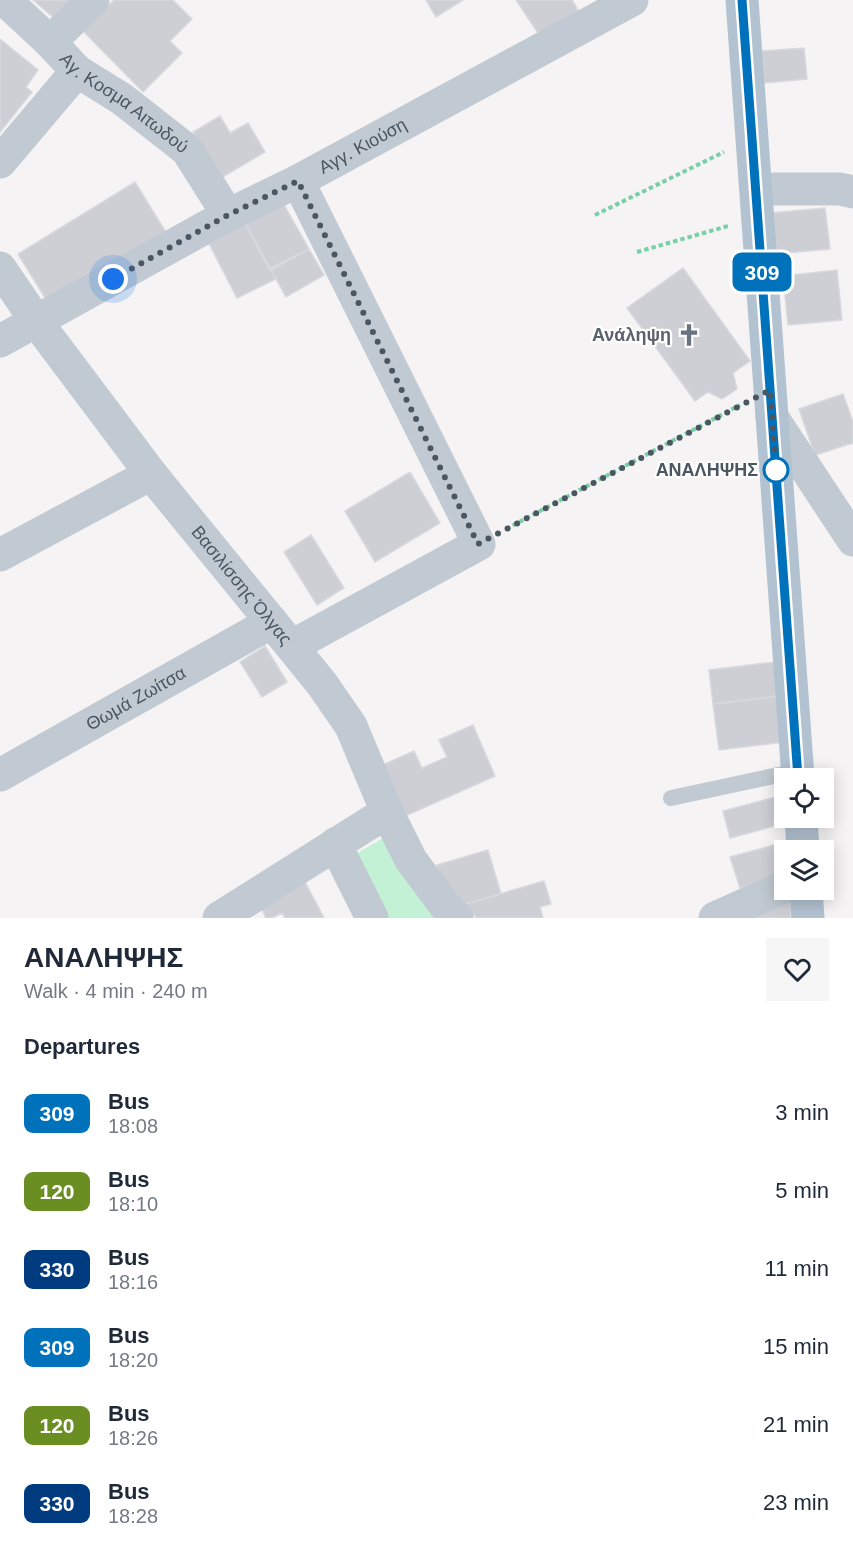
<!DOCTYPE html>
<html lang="en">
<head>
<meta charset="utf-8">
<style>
  body { margin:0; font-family:Arial,sans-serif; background:#f6f6f7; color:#1f2937; height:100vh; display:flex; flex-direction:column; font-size:22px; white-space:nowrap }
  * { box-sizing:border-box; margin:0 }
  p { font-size:20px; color:#747a83 }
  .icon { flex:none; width:33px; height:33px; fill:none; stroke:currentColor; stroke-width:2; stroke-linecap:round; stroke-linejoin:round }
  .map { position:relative; height:918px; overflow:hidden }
  .drawer { display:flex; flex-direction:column; background:#fff; flex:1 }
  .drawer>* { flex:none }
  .badge { padding:0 12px; border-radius:9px; font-size:21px; line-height:39px }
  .tools { position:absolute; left:774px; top:768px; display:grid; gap:12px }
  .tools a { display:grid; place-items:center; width:60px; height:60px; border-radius:0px; background:#fff; box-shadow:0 3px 15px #0003; font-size:30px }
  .you { position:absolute; width:30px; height:30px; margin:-15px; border:4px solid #fff; border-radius:50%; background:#1a73e8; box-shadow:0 0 0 9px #1a73e833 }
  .map>.badge { position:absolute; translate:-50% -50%; box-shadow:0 0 0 3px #fff }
  h2 { padding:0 24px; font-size:22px; line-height:54px }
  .round { display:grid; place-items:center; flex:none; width:63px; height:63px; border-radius:0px; background:#f6f6f7 }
  .overview { display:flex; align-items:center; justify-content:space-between; height:102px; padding:0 24px }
  h1 { font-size:28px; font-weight:800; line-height:45px }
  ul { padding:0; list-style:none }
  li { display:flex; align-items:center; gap:18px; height:78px; padding:0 24px }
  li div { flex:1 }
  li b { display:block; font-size:22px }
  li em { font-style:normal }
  li .badge { min-width:66px; font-weight:700; text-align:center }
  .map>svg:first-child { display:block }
  .green { fill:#c3f1d5 }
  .building { fill:#cdcfd5; stroke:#d7d9de; stroke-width:1.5 }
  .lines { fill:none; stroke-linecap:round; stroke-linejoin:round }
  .path { stroke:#7ad0a6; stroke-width:4; stroke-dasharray:4.5 3; stroke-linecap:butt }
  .service { stroke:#c1cad2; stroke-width:16 }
  .minor { stroke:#c1cad2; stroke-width:33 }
  .primary { stroke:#b3c2d1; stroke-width:33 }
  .line-casing { stroke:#fff; stroke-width:14 }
  .line { stroke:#0072bc; stroke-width:9 }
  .walk { stroke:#4a5661; stroke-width:6; stroke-dasharray:0 10.8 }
  .stop-dot { fill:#fff; stroke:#0072bc; stroke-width:3 }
  .labels { text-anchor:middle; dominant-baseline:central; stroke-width:4.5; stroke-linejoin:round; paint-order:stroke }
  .street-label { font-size:18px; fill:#4a5661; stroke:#fff }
  .worship-label { font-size:18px; font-weight:bold; fill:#5b616d; stroke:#fff; text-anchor:end }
  .stop-label { font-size:18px; font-weight:bold; fill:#4a5661; stroke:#fff; text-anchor:end }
</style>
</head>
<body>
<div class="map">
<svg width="853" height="918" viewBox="0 0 853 918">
  <rect width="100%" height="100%" fill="#f5f3f3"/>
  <path class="green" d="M387 836 435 918H372L345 860Z"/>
  <path class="building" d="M33 0H73L54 18Z
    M114 0H173L192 19 170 41 182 53 143 92 83 31Z
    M426 0H463L436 17Z
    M516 0H572L578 10 540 36Z
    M0 39 38 70 26 87 32 92 0 132Z
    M804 48 807 79 764 83 762 51Z
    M220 116 230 133 248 123 265 152 221 178 193 132Z
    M135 182 167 234 50 306 18 254Z
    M279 196 309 249 269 269 242 217Z
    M825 208 830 249 775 254 771 213Z
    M242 217 276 279 237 298 205 236Z
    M309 249 324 275 286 297 271 270Z
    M683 268 750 361 733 373 737 389 722 399 708 392 695 401 627 308Z
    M837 270 842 320 788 325 783 276Z
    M843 394 853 422V443L815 455 799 409Z
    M410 472 440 523 375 562 345 511Z
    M311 535 344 588 317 605 284 552Z
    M265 646 287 682 262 697 240 662Z
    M775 662 779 696 713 704 709 670Z
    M779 696 784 742 719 750 713 704Z
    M473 725 495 776 403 817 376 768 414 751 422 768 447 757 439 740Z
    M783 795 784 818H789L790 822 730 838 723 811Z
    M785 842 787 850H784V875L740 888 730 857Z
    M488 850 501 894 462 905 444 890 437 865Z
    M544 881 551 904 540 907 543 918H477L462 905Z
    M305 882 324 918H285L282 913 272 918H266L260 905Z
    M790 898 791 918H744Z"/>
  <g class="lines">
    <path class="path" d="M595 215 724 152
      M637 252 728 226
      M506 529 740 405"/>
    <path class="service" d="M671 798 797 771"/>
    <g class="minor">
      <path id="s1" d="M5 0 50 42 77 71 122 99 187 150 228 215"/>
      <path d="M50 42 93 0"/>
      <path d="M0 162 77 71"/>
      <path d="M756 189H840L853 192"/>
      <path id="s2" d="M0 268 36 321 151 474 322 684 351 726 387 812 411 860 446 907 457 918"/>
      <path id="s3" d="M0 341 228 215 298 181 632 0"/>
      <path d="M772 417 853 540"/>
      <path d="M0 555 151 474"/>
      <path d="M292 646 479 544 298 181"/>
      <path id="s4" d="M0 775 272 622"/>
      <path d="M335 844 372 918"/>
      <path d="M219 918 387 812"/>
      <path d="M715 918 784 887"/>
    </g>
    <path class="primary" d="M742 0 798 778
      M801 818 803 850
      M806 890 808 918"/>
  </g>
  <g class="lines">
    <g class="line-casing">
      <path id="line" d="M742 0 798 778"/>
    </g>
    <use href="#line" class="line"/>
    <path class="walk" d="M113 279 228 215 298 181 478 544 770 390 776 470"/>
  </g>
  <defs>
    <g id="church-bare" transform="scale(1.8)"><path d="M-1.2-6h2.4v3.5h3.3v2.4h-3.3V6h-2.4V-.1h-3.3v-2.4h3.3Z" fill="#6b7280" stroke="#fff" stroke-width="2.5" paint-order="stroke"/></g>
  </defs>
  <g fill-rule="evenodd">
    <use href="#church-bare" x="689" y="335"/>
  </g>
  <circle class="stop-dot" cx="776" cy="470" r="12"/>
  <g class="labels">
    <g class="street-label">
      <text stroke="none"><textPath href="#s1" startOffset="158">Αγ. Κοσμα Αιτωδού</textPath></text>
      <text stroke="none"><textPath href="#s3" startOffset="412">Αγγ. Κιούση</textPath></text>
      <text stroke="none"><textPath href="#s2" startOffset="399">Βασιλίσσης Όλγας</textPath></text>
      <text stroke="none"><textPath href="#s4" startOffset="156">Θωμά Ζωίτσα</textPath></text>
    </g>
    <g class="worship-label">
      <text x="671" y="335">Ανάληψη</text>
    </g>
    <g class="stop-label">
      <text x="758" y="470">ΑΝΑΛΗΨΗΣ</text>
    </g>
  </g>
</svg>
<div class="tools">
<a><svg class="icon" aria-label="locate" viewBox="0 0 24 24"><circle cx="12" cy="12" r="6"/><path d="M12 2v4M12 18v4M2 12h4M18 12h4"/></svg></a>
<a><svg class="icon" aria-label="layers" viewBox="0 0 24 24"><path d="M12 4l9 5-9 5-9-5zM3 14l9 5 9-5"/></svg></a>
</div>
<div class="you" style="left:113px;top:279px"></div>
<b class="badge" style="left:762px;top:272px;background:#0072bc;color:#fff">309</b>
</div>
<section class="drawer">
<div class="overview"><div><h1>ΑΝΑΛΗΨΗΣ</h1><p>Walk · 4 min · 240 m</p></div><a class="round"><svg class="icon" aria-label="heart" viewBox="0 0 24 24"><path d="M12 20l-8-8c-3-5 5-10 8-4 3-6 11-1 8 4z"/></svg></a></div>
<h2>Departures</h2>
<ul>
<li><span class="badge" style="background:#0072bc;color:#fff">309</span><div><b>Bus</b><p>18:08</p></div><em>3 min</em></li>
<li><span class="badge" style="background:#6b8e23;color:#fff">120</span><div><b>Bus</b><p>18:10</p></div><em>5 min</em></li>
<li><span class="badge" style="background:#003b80;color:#fff">330</span><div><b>Bus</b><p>18:16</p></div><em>11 min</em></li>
<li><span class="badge" style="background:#0072bc;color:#fff">309</span><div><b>Bus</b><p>18:20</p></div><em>15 min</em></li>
<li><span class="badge" style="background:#6b8e23;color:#fff">120</span><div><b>Bus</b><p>18:26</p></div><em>21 min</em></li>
<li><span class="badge" style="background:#003b80;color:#fff">330</span><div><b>Bus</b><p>18:28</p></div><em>23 min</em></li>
</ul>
</section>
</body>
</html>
